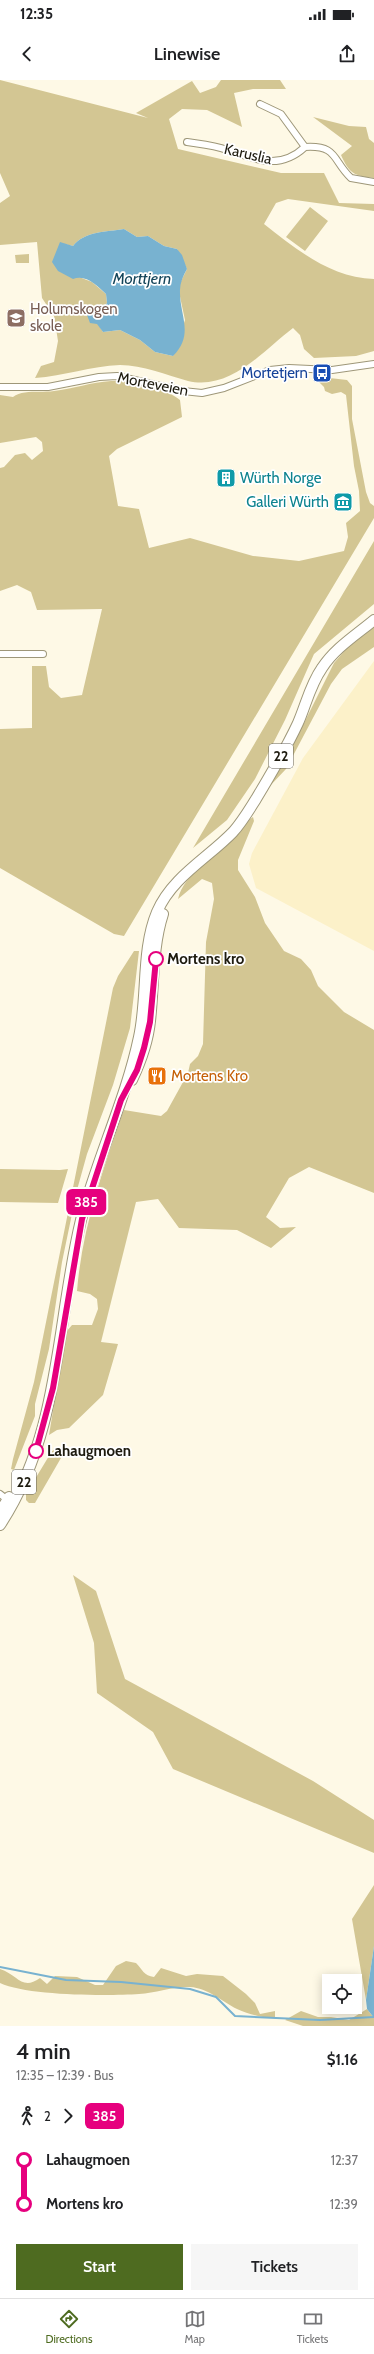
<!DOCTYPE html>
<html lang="en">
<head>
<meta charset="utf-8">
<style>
  body { margin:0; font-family:Cabin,sans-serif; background:#f6f6f6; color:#202124; height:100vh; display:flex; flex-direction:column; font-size:15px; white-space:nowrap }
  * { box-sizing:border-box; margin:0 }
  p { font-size:13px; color:#757577 }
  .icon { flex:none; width:22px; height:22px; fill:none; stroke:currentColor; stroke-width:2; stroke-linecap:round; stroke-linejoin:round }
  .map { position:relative; height:1946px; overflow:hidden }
  .sheet { display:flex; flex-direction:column; background:#fff; flex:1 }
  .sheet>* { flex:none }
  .badge { padding:0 8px; border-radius:6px; font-size:14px; line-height:26px }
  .buttons { position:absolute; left:322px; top:1894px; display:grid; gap:8px }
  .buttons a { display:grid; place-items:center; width:40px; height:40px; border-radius:0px; background:#fff; box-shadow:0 2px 10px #0003; font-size:20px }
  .map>.badge { position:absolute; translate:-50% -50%; box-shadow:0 0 0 2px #fff }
  .legs { display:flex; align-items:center; gap:6px; height:44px; padding:0 16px; font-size:13px }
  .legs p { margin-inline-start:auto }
  .headline { display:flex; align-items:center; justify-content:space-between; height:68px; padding:0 16px }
  h1 { font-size:22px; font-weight:600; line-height:30px }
  .primary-button { display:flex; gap:8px; margin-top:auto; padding:8px 16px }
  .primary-button a { flex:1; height:46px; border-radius:0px; background:#4e6b20; color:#fff; font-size:16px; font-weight:600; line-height:46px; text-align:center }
  .primary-button a+a { background:#f6f6f6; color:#202124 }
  ul { padding:0 16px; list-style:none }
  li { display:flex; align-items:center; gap:14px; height:44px; font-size:15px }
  li i { display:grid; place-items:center; width:6px; height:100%; margin:0 5px; background:currentColor }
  li i::after { content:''; width:10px; height:10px; margin:-5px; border:3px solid; border-radius:50%; background:#fff }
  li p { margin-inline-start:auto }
  li:first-child i { background:linear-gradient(#0000 50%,currentColor 0) }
  li:last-child i { background:linear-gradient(currentColor 50%,#0000 0) }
  .status { display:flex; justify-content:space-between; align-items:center; height:28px; padding:0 20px; background:#fff; direction:ltr }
  .status svg { height:11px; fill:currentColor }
  header { display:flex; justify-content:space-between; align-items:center; height:52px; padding:0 16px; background:#fff; font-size:18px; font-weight:600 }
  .tab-bar { display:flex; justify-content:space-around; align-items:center; height:56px; border-top:1px solid #e0e0e0; background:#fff; font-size:11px; color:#757577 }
  .tab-bar a { display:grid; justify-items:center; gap:2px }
  .tab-bar .on { color:#4e6b20 }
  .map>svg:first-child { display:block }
  .built { fill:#fcf1c9 }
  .green { fill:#d3c693; fill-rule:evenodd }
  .water { fill:#78b2d0 }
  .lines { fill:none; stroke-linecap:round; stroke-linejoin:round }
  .stream { stroke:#78b2d0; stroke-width:2 }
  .street-casing { stroke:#9e9779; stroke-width:8 }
  .primary-casing { stroke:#9e9779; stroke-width:12 }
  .street { stroke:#fff; stroke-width:6 }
  .primary { stroke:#fff; stroke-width:10 }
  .line-1-casing { stroke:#fff; stroke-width:9 }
  .line-1 { stroke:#e6007e; stroke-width:6 }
  .stop-1-dot { fill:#fff; stroke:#e6007e; stroke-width:2 }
  .labels { text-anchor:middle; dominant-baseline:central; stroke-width:3.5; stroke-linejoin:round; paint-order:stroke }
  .shield { fill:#fff; stroke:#625f57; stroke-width:1 }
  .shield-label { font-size:14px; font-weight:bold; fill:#1e1b0f }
  .street-label { font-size:15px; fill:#1e1b0f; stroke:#fff }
  .education-label { font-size:15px; fill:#785e54; stroke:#fff; text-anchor:start }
  .transit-label { font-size:15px; fill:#164399; stroke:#fff; text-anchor:end }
  .culture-label { font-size:15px; fill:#0d838f; stroke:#fff; text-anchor:start }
  .stop-label { font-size:15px; font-weight:bold; fill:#1e1b0f; stroke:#fff; text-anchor:start }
  .food-label { font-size:15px; fill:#c56008; stroke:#fff; text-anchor:start }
  .water-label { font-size:16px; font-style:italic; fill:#134459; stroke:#fff }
</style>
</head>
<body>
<div class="status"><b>12:35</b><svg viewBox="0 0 49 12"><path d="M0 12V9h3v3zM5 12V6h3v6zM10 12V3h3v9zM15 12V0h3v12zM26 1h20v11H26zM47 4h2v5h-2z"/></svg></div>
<header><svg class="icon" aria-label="back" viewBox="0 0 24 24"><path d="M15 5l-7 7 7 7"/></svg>Linewise<svg class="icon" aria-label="share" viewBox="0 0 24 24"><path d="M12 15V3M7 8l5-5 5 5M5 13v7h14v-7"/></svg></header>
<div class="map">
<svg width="374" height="1946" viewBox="0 0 374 1946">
  <rect width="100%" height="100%" fill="#fef9e6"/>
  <path class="built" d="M374 581V871L256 808 249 784 252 773 303 678Z"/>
  <path class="green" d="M0 0 148 38 136 33 192 1 200 13 216 7 221 0H280L286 9H253L234 13 242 47 207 30 182 29 169 39 178 69 281 93H324L339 123 374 124V131L288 119 276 123 264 144C296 169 331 198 374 199V271L356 276 314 278 304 269 300 255 293 248C263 271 230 311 188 301 166 295 143 285 120 285 91 286 64 296 35 298L41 286 54 282 58 261 54 236 42 218 37 162 0 165V123L10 116 0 93ZM124 149 137 157 148 156 164 166 177 169 187 189 180 203 179 212 185 240 173 276 155 272 140 260 120 250 103 252 90 231 97 235 107 223 106 214 92 202 79 197 60 163 73 166C85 151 106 152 124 149Z
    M313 37 349 46 366 47 369 59 374 63V98C354 96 349 93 341 75L352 66Z
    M310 127 328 141 305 171 286 157Z
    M29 174V183H16L15 175Z
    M321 297 347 300 352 306V339L366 412 370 423 374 426V438L124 856 114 854 0 788V649L32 648V586H46L49 607 61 618 82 615 102 529 37 530 31 512 17 505 0 511V388L4 387 15 375 25 373 32 380 43 371 42 362 36 357 0 363V315L13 317C23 309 40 313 54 311 72 309 92 302 111 301 132 300 164 307 180 320L182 337 117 369 109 376 118 426 139 429 149 468 190 458 253 476 299 481 344 471 348 457 346 443 360 431 359 411 354 386 346 315 341 312 332 314 325 311 324 307 317 300Z
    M374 461V524L314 574 285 640 255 699 227 740 193 768Z
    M374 547V567L342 589 331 604 286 689 268 708 287 677 334 583 347 568Z
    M253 737 254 741 238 780V790L255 817 265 843 284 871 301 879 311 890 318 906 344 932 374 950V1113L309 1087 289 1098 266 1137 280 1148 296 1147 271 1168 237 1150 179 1148 158 1119 136 1122 101 1262 118 1264 103 1315 69 1348 57 1350 49 1355 66 1252 72 1245H92L98 1229 97 1219 90 1214 77 1211C82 1149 102 1092 122 1035L124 1030 161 1036 167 1031 188 993 190 984 198 976 203 964 206 862 214 819 212 803 202 799 178 819C184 793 215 778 232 760 239 753 244 742 253 737Z
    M134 871H139L130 948 113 1005 87 1074 77 1110 62 1182 49 1269 35 1324V1336L14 1390 11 1389 13 1379 34 1302 113 908 118 896Z
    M0 1089 60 1090 68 1089 58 1123 0 1122Z
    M61 1367 66 1368 65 1371 35 1423H29L26 1420V1414L52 1371Z
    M73 1495 96 1511 125 1599 313 1701 374 1740V1773L173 1689 153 1652 97 1613 94 1563Z
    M374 1805V1866L366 1920 352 1839Z
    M126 1881 136 1883C142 1889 144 1896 154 1897L161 1888 186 1896 197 1894 223 1896 246 1914 255 1923 260 1934 275 1931V1938C261 1938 249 1934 237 1929 221 1921 208 1908 190 1907 173 1906 156 1913 139 1914 107 1916 28 1916 0 1903V1889C18 1895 22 1911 40 1898L47 1904 55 1896 77 1897 95 1905H103L116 1886Z
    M367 1929 374 1938V1946H303L285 1940 301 1931 318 1937H331L349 1940Z"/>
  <path class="water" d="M124 149 137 157 148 156 164 166 177 169 182 175 187 189C183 196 180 203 180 210 179 235 195 254 173 276L155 272 140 260 120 250 103 252 97 244 90 243 87 235 90 231 97 235 107 223 106 214C97 206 86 194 73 199L58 191 52 182 60 162 73 166C85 151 106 152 124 149Z
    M374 1866V1938L367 1929 366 1920Z"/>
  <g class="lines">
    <path class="stream" d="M0 1887 66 1900 121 1902 190 1909 216 1917 235 1936 320 1940 374 1937"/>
    <g class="street-casing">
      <path id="street" d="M260 24 281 34 305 67
        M187 62C200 64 214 65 227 70 256 79 279 91 305 67 338 65 332 80 351 98L374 102
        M0 307H48L99 297 117 296 183 311 202 313 224 308 270 290 289 288 332 290 374 284
        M0 574H43
        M0 1414 9 1421"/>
    </g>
    <g class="primary-casing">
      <path id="primary" d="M132 1000C141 981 148 962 150 941 154 906 152 868 163 834
        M0 1432 9 1417
        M0 1445C61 1353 56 1243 81 1140 97 1078 126 1019 139 957 148 916 141 870 157 832 172 797 208 778 233 752 242 742 249 730 256 719 271 694 286 669 298 643 306 625 310 605 322 588 335 568 356 555 374 540"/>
    </g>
    <use href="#street" class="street"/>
    <use href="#primary" class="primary"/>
  </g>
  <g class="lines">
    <g class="line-1-casing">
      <path id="line-1" d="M36 1371 53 1308 82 1139 121 1020 137 990 144 968 150 942 156 879"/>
    </g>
    <use href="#line-1" class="line-1"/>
  </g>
  <defs>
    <g id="school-square" transform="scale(1)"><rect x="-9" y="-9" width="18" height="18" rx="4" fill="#8d6e63" stroke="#fff"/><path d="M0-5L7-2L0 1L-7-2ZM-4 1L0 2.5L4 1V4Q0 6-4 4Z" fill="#fff"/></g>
    <g id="bus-square" transform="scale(1)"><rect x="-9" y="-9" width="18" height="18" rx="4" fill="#1a4fb4" stroke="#fff"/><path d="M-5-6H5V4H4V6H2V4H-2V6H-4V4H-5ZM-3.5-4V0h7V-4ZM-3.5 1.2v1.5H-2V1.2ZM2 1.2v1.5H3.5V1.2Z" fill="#fff"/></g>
    <g id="building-square" transform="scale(1)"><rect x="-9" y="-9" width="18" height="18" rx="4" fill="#0f9aa8" stroke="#fff"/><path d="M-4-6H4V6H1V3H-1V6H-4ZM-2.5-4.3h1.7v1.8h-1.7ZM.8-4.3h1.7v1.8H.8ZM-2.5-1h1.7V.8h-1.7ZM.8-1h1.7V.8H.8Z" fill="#fff"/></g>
    <g id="museum-square" transform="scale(1)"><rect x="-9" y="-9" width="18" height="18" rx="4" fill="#0f9aa8" stroke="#fff"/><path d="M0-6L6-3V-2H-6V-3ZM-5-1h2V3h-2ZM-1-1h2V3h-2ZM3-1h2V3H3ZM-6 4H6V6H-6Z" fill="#fff"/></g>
    <g id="restaurant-square" transform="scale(1)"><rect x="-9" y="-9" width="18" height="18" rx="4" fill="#e8710a" stroke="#fff"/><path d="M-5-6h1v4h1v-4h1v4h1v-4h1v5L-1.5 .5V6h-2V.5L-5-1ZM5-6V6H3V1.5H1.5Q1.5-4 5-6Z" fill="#fff"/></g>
  </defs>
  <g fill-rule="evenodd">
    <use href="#school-square" x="16" y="238"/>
    <use href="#bus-square" x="322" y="293"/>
    <use href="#building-square" x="226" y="398"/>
    <use href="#museum-square" x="343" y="422"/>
    <use href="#restaurant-square" x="157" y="996"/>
  </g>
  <g class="stop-1-dot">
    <circle cx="156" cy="879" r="7"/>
    <circle cx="36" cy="1371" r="7"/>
  </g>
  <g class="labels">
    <g class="shield">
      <rect x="269" y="664" width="24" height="24" rx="3"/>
      <rect x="12" y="1390" width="24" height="24" rx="3"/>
    </g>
    <g class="shield-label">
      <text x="281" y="676">22</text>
      <text x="24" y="1402">22</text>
    </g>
    <g class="street-label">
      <text transform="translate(248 74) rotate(13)">Karuslia</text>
      <text transform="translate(153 304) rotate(11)">Morteveien</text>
    </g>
    <g class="education-label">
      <text x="30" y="229">Holumskogen<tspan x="30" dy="17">skole</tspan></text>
    </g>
    <g class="transit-label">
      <text x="308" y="293">Mortetjern</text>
    </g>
    <g class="culture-label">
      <text x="240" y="398">Würth Norge</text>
      <text x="329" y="422" text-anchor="end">Galleri Würth</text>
    </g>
    <g class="stop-label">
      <text x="167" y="879">Mortens kro</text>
      <text x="47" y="1371">Lahaugmoen</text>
    </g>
    <g class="food-label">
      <text x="171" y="996">Mortens Kro</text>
    </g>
    <g class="water-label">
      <text x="142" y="198">Morttjern</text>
    </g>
  </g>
</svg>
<div class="buttons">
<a><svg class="icon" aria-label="locate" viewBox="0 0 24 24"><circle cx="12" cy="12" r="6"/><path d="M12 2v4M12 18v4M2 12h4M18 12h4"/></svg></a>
</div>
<b class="badge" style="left:86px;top:1122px;background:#e6007e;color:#fff">385</b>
</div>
<section class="sheet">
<div class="headline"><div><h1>4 min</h1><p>12:35 – 12:39 · Bus</p></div><b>$1.16</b></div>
<div class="legs"><svg class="icon" aria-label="walk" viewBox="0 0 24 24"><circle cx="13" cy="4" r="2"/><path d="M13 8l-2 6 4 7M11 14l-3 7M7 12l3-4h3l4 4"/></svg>2<svg class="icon" aria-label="forward" viewBox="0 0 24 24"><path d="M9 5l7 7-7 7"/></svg><b class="badge" style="background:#e6007e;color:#fff">385</b></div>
<ul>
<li><i style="color:#e6007e"></i><b>Lahaugmoen</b><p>12:37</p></li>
<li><i style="color:#e6007e"></i><b>Mortens kro</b><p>12:39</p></li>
</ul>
<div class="primary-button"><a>Start</a><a>Tickets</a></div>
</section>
<nav class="tab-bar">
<a class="on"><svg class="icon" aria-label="directions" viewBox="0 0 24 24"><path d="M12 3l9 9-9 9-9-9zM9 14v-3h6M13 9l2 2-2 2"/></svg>Directions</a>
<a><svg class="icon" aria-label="map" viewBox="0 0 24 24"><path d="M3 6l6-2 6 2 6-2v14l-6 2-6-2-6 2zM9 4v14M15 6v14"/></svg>Map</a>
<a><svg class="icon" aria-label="tickets" viewBox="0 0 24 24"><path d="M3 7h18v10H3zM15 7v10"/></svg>Tickets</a>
</nav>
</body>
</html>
